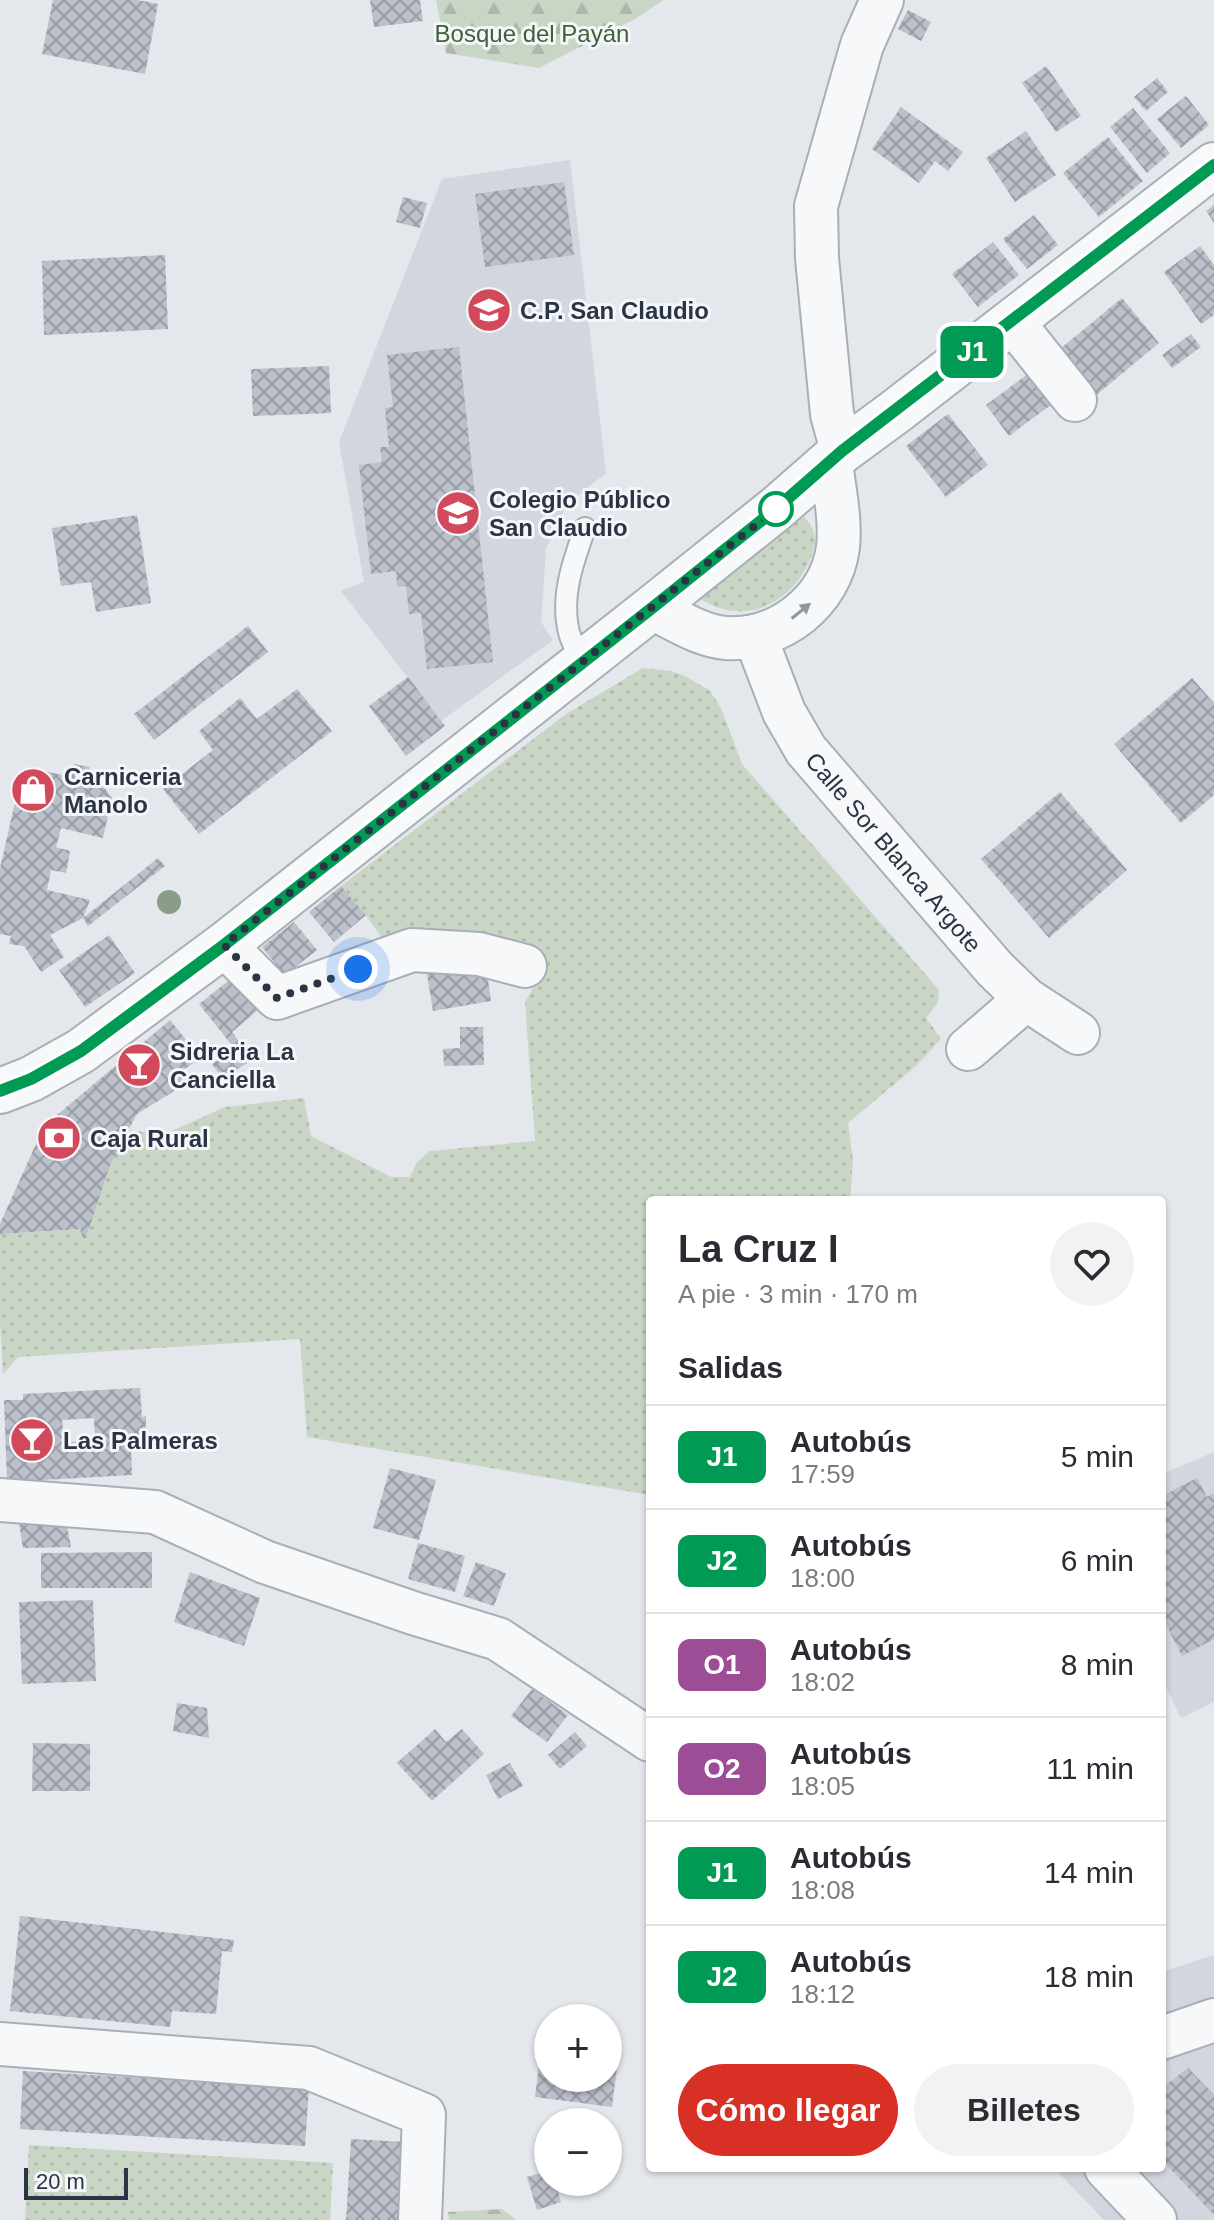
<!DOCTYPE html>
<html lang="es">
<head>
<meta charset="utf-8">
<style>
  body { margin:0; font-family:Arial,sans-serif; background:#f2f2f3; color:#2b2b33; height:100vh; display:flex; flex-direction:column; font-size:30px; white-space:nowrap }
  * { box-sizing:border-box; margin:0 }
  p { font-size:26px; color:#7c7c81 }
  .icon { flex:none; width:44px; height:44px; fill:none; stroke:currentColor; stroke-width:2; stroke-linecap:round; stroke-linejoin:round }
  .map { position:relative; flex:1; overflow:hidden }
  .panel { position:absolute; left:646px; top:1196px; width:520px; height:976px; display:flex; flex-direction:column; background:#fff; border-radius:8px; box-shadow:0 2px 6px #0004 }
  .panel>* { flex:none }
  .badge { padding:0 16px; border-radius:12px; font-size:28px; line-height:52px }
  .tools { position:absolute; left:534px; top:2004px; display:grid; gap:16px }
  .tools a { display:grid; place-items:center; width:88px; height:88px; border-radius:50%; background:#fff; box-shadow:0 2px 6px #0004; font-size:40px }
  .scale { position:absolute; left:24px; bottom:20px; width:104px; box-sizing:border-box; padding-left:8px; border:4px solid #2b3445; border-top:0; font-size:22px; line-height:28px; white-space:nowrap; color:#2b3445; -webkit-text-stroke:6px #f4f6f9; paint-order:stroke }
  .you { position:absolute; width:40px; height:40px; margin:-20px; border:6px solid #fff; border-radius:50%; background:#1a73e8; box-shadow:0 0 0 12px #1a73e833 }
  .map>.badge { position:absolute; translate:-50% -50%; box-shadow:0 0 0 4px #fff }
  h2 { padding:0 32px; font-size:30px; line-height:72px }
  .round { display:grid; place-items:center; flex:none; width:84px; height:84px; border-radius:42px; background:#f2f2f3 }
  .summary { display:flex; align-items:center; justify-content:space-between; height:136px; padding:0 32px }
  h1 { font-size:38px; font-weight:700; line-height:60px }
  .button { display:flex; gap:16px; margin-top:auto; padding:16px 32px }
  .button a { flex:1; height:92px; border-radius:48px; background:#d93025; color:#fff; font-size:32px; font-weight:700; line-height:92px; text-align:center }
  .button a+a { background:#f2f2f3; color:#2b2b33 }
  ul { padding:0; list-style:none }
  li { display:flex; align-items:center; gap:24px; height:104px; padding:0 32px; border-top:2px solid #e1e1e2 }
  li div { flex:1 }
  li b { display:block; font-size:30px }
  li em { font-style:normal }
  li .badge { min-width:88px; font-weight:700; text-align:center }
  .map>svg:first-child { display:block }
  .built { fill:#d2d6de }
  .grass { fill:url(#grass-dots) }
  .forest { fill:url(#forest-firs) }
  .building { fill:url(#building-cross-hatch); fill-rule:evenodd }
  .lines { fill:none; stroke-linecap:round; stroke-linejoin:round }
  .service-casing { stroke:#a9aeb7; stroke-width:24 }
  .minor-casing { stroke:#a9aeb7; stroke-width:46 }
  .tertiary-casing { stroke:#a9aeb7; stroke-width:48 }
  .service { stroke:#f7f8fa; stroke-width:20 }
  .minor { stroke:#f7f8fa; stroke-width:42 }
  .tertiary { stroke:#f7f8fa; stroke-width:44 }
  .tree { fill:#899d89 }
  .oneway { fill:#9196a0 }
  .line-casing { stroke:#fff; stroke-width:18 }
  .line { stroke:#009a55; stroke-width:12 }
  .walk { stroke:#2b3445; stroke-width:8; stroke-dasharray:0 14.4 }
  .stop-dot { fill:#fff; stroke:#009a55; stroke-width:4 }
  .labels { text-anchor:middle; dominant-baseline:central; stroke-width:6; stroke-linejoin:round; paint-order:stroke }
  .park-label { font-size:24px; fill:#3f6138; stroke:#f4f6f9 }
  .poi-label { font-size:24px; font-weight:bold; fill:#2b3445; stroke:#f4f6f9; text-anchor:start }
  .street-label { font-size:24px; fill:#2b3445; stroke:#f4f6f9 }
</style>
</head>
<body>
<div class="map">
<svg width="1214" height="2220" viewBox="0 0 1214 2220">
  <defs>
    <pattern id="grass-dots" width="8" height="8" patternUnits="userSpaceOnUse" patternTransform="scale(2)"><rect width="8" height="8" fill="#c9d6c5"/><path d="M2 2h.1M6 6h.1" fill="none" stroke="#adb8ab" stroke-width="1.8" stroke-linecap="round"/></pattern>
    <pattern id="forest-firs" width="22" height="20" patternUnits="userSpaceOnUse" patternTransform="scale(2)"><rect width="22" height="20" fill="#c9d6c5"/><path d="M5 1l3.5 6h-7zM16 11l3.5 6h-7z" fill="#adb8ab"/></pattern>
    <pattern id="building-cross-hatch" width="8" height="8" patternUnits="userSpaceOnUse" patternTransform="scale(2)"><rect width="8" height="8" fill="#bbc0ca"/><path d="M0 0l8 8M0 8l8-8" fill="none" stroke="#989da6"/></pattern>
  </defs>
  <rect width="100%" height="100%" fill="#e4e7ec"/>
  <path class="built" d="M570 160 606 473 568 503 546 548 541 622 553 640 441 721 341 591 364 582 339 442 442 179Z
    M1214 1452V1702L1181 1718 1162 1679V1474Z
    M1214 1955V2220H1104L1054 2168H1162V1972Z"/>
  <path class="grass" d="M804 517C817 530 817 540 811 557 793 604 743 628 699 598Z
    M643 668 672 671 685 676 710 691 721 708 742 764 939 990 938 1002 926 1018 941 1039 916 1066 848 1123 853 1160 850 1200H650V1495L307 1437 300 1339 18 1357 3 1374 0 1321V1234L80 1229 83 1238H86L110 1165 129 1130 163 1135 225 1107 304 1098 311 1136 391 1177H410L417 1162 430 1151 535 1141 525 1002 546 964 505 952 388 947 366 915 341 886 566 714Z
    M29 2145 333 2163 330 2220H25Z"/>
  <path class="forest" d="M436 0H664L635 19 539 68 446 53Z
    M502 2209 517 2220H449L448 2212Z"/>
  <path class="building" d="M53 0H138L158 4 145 74 42 54Z
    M370 0H420L423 21 374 27Z
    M908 10 931 22 921 41 898 29Z
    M1046 66 1081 116 1056 132 1022 83Z
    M1157 78 1168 92 1146 111 1134 97Z
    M1186 96 1209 125 1181 148 1157 119Z
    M901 107 963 152 948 171 935 161 919 183 872 149Z
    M1133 108 1170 153 1147 173 1110 127Z
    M1026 131 1056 175 1015 202 986 158Z
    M1108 137 1143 181 1099 217 1063 173Z
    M564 182 574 255 485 267 475 194Z
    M403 197 427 203 420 228 396 222Z
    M1214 205V223L1206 211Z
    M1034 215 1058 245 1027 269 1003 239Z
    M993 242 1019 275 978 307 952 274Z
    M1200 246 1214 265V315L1201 324 1164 272Z
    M165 255 168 329 44 335 42 261Z
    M1122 298 1159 343 1088 402 1050 357Z
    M1191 334 1201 347 1172 368 1162 355Z
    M459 347 493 662 427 669 421 613 409 614 406 586 397 587 396 571 371 574 359 465 382 462 380 447H389L385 408 393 407 387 355Z
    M329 366 331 413 253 416 251 369Z
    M1029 373 1052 404 1009 436 986 405Z
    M948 414 988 465 946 497 906 446Z
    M137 515 151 603 96 612 91 582 61 586 52 528Z
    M248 626 268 652 154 740 134 714Z
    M408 677 445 726 406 756 369 706Z
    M1192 678 1214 703V795L1181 823 1114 744Z
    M297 689 332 731 199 834 163 789 213 750 199 731 240 698 257 719Z
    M74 764 89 767 112 798 103 838 61 828 56 847 70 851 66 873 51 870 47 890 90 900 83 918 50 935 64 957 41 972 24 946 9 944 11 936 0 934V868L22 772 42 777 44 771 71 777Z
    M1060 792 1127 870 1049 938 981 859Z
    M158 858 165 866 88 926 83 918Z
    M341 886 366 915 334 942 309 912Z
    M294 922 317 950 285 975 262 947Z
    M109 935 135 973 85 1007 59 970Z
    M486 965 491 1001 433 1011 427 974Z
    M232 978 259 1009 232 1032 244 1049 239 1053 247 1063 223 1079 212 1064 234 1048 199 1004Z
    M170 1020 201 1058 183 1070 190 1078 171 1093 137 1114 110 1165 86 1238H83L80 1229 0 1234V1224L44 1126Z
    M460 1027H483L484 1065 444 1066 443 1049 460 1048Z
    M140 1388 142 1417 146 1416 145 1448 131 1449 132 1475 7 1482 4 1400H23V1394ZM94 1418 95 1441 64 1442 62 1420Z
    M390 1468 436 1480 419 1540 373 1528Z
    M1197 1478 1207 1497 1214 1493V1639L1182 1656 1162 1617V1496Z
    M65 1516 71 1547 23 1548 18 1517Z
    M418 1543 465 1556 455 1592 408 1579Z
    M152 1552V1588H41V1553Z
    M476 1562 506 1573 494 1606 463 1596Z
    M190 1572 260 1598 244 1646 174 1622Z
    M93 1600 96 1681 22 1684 19 1602Z
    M532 1689 568 1715 547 1742 511 1716Z
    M177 1703 207 1708 209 1738 173 1731Z
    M435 1729 446 1742 462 1729 484 1754 432 1801 397 1763Z
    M575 1732 587 1746 560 1769 548 1755Z
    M33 1743 90 1744V1791H32Z
    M510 1763 523 1786 498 1799 486 1775Z
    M20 1916 234 1940 232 1952 222 1951 216 2014 172 2011 170 2027 10 2011Z
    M542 2042 548 2043V2078H608V2051L619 2052 612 2107 535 2097Z
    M1188 2068 1214 2095V2215L1162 2160V2088Z
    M23 2071 309 2088 305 2146 20 2129Z
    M351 2139 408 2142 403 2220H346Z
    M548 2171V2182H555L561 2202 537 2210 527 2177Z"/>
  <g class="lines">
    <g class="service-casing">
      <path id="service" d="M582 663C577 652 570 640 568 628 561 593 574 560 585 528"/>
    </g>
    <g class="minor-casing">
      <g id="minor">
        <path d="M1012 321 1075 400"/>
        <path d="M842 451 832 414 817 258 816 206 862 45 882 0"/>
        <path d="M652 608C675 619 700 636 726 638 780 641 831 601 838 547 841 519 834 489 831 462"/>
        <path id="s1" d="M755 636 784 712 806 750 995 969 1026 999 1078 1033"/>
        <path d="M224 945 277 998 412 950 479 954 525 966"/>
        <path d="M968 1049 1026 999"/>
        <path d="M0 1500 155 1512 265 1562 413 1613 498 1639 650 1740"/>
        <path d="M1162 2038 1214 2020"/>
        <path d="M0 2044 309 2068 424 2115 420 2220"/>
        <path d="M1106 2168 1155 2220"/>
      </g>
    </g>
    <g class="tertiary-casing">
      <path id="tertiary" d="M0 1091 31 1079 81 1051 224 945 652 608 777 508 842 451 895 412 1214 165"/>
    </g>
    <use href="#service" class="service"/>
    <use href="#minor" class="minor"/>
    <use href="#tertiary" class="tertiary"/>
  </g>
  <circle class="tree" cx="169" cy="902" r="12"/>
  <defs><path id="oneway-solid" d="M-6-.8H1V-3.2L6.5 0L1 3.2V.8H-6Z" transform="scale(2)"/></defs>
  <use class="oneway" href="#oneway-solid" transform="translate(801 611) rotate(-39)"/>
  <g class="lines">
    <g class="line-casing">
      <path id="line" d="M0 1091 31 1079 81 1051 224 945 652 608 777 508 842 451 1214 165"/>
    </g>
    <use href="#line" class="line"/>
    <path class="walk" d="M358 969 277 998 224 945 776 509"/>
  </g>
  <defs>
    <g id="school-disc" transform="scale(2.3)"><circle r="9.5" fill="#d1495b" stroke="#f4f6f9"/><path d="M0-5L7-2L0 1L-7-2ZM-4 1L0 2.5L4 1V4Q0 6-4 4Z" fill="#fff"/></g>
    <g id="shop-disc" transform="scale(2.3)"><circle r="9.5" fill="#d1495b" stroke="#f4f6f9"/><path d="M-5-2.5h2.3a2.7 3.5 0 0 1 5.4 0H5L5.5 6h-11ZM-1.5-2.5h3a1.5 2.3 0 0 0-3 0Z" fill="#fff"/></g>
    <g id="bar-disc" transform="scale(2.3)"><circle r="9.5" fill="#d1495b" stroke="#f4f6f9"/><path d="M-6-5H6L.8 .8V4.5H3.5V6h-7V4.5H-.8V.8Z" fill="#fff"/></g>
    <g id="bank-disc" transform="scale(2.3)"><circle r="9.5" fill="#d1495b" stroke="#f4f6f9"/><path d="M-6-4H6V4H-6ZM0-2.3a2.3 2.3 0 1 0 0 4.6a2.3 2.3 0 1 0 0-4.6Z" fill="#fff"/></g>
  </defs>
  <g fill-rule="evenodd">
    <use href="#school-disc" x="489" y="310"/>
    <use href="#school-disc" x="458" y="513"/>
    <use href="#shop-disc" x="33" y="790"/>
    <use href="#bar-disc" x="139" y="1065"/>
    <use href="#bank-disc" x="59" y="1138"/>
    <use href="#bar-disc" x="32" y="1440"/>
  </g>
  <circle class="stop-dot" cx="776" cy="509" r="16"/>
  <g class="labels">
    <g class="park-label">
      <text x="532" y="33">Bosque del Payán</text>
    </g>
    <g class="poi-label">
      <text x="520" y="310">C.P. San Claudio</text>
      <text x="489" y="499">Colegio Público<tspan x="489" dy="28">San Claudio</tspan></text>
      <text x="64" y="776">Carniceria<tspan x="64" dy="28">Manolo</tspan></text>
      <text x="170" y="1051">Sidreria La<tspan x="170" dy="28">Canciella</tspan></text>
      <text x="90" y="1138">Caja Rural</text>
      <text x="63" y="1440">Las Palmeras</text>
    </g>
    <g class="street-label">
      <text stroke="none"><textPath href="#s1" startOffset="260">Calle Sor Blanca Argote</textPath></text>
    </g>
  </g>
</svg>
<div class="tools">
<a>+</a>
<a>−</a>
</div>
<div class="scale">20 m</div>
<div class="you" style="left:358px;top:969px"></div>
<b class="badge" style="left:972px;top:352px;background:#009a55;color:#fff">J1</b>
<section class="panel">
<div class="summary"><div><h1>La Cruz I</h1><p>A pie · 3 min · 170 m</p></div><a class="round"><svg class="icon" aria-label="heart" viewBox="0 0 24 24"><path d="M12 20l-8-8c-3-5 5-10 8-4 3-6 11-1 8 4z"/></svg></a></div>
<h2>Salidas</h2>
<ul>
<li><span class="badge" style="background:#009a55;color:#fff">J1</span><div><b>Autobús</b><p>17:59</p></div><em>5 min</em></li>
<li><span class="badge" style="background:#009a55;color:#fff">J2</span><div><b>Autobús</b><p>18:00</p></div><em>6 min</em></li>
<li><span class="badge" style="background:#9c4d95;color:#fff">O1</span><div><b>Autobús</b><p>18:02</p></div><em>8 min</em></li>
<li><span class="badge" style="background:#9c4d95;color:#fff">O2</span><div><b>Autobús</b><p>18:05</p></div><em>11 min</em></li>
<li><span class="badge" style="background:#009a55;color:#fff">J1</span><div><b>Autobús</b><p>18:08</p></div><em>14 min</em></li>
<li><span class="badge" style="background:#009a55;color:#fff">J2</span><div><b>Autobús</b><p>18:12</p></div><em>18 min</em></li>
</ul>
<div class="button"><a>Cómo llegar</a><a>Billetes</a></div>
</section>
</div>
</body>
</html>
